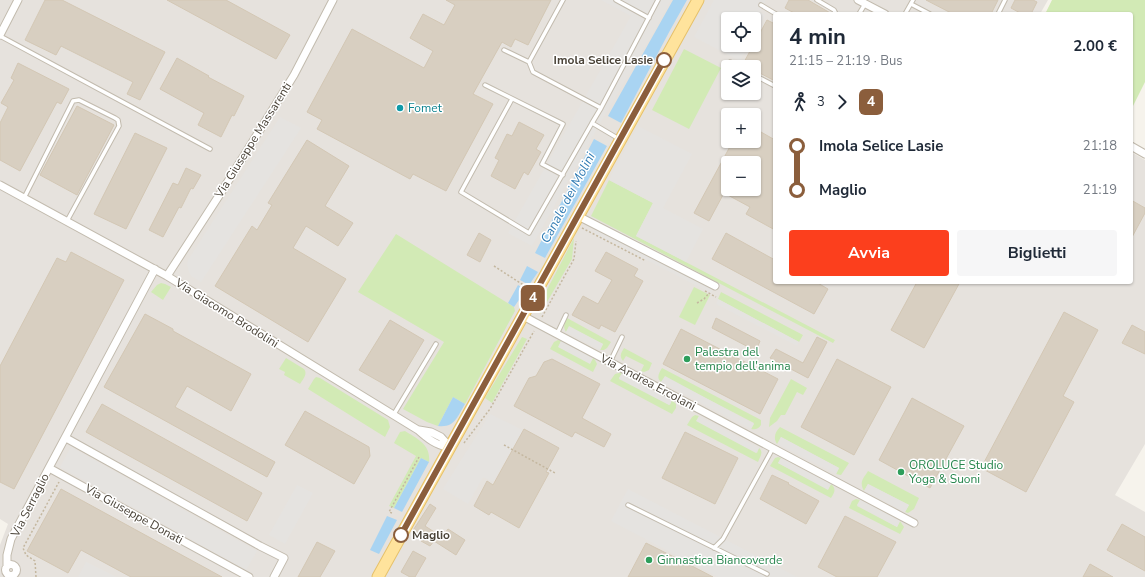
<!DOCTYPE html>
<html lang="it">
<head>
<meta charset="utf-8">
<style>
  body { margin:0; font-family:"Nunito Sans",sans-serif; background:#f6f6f7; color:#1f2937; height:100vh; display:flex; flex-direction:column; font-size:15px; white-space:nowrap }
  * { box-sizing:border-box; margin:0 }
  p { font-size:13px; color:#747a83 }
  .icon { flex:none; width:22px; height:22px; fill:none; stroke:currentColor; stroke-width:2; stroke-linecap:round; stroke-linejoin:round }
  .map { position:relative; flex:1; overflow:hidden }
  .drawer { position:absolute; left:773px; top:12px; width:360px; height:272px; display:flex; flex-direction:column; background:#fff; border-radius:4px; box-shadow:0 1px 3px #0004 }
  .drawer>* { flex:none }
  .badge { padding:0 8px; border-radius:6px; font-size:14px; line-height:26px }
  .controls { position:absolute; left:721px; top:12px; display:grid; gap:8px }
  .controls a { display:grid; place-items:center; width:40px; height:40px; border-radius:4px; background:#fff; box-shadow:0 1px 3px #0004; font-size:20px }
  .map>.badge { position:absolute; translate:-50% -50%; box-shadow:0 0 0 2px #fff }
  .legs { display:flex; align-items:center; gap:6px; height:44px; padding:0 16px; font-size:13px }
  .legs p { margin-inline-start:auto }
  .overview { display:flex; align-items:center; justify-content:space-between; height:68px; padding:0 16px }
  h1 { font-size:22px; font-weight:700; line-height:30px }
  .primary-button { display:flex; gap:8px; margin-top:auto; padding:8px 16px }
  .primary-button a { flex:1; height:46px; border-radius:4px; background:#fc3f1d; color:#fff; font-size:16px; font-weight:700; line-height:46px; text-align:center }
  .primary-button a+a { background:#f6f6f7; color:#1f2937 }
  ul { padding:0 16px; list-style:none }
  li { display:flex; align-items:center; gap:14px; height:44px; font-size:15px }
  li i { display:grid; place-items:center; width:6px; height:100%; margin:0 5px; background:currentColor }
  li i::after { content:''; width:10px; height:10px; margin:-5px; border:3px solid; border-radius:50%; background:#fff }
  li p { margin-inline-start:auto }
  li:first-child i { background:linear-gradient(#0000 50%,currentColor 0) }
  li:last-child i { background:linear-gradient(currentColor 50%,#0000 0) }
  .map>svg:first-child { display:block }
  .industrial { fill:#e6e2dd; fill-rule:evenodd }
  .green { fill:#d2eab5 }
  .parking { fill:#e5e3e0 }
  .water { fill:#a9d4f2 }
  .building { fill:#d8cfc1; stroke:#d3c7b4; fill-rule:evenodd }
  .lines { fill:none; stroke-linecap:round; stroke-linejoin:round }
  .service-casing { stroke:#c2bbae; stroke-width:5.5 }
  .minor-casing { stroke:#c2bbae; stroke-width:9 }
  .primary-casing { stroke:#e6c16a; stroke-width:13 }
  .path { stroke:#c4b79f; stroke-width:1.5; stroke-dasharray:2 2; stroke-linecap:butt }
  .service { stroke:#fff; stroke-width:3.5 }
  .minor { stroke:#fff; stroke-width:7 }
  .primary { stroke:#ffe39c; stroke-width:11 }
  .line-1-casing { stroke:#fff; stroke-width:9 }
  .line-1 { stroke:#8b5e3c; stroke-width:6 }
  .stop-1-dot { fill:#fff; stroke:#8b5e3c; stroke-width:2 }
  .culture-dot { fill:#0f9aa8; stroke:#fff; stroke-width:1.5 }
  .leisure-dot { fill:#2e9e5b; stroke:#fff; stroke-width:1.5 }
  .labels { text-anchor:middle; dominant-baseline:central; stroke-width:3; stroke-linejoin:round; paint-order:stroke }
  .stop-label { font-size:12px; font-weight:bold; fill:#4b4439; stroke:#fff; text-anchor:end }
  .culture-label { font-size:12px; fill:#0d838f; stroke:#fff; text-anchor:start }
  .street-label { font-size:12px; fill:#4b4439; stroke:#fff }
  .leisure-label { font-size:12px; fill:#27864d; stroke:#fff; text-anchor:start }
  .water-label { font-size:13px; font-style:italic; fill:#2e7ab2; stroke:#fff }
</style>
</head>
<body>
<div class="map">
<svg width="1145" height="577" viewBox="0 0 1145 577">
  <rect width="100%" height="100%" fill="#f6f3ec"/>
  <path class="industrial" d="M0 0H1048L1040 14H775V282H1131V152L1145 160V444L1115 495 1145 512V577H0V545L8 524 0 519ZM728 19H754V45H728ZM728 67H754V93H728ZM728 115H754V141H728ZM728 163H754V189H728Z"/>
  <path class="green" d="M1052 0H1145V82L1131 110V14H1045Z
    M684 49 721 68 689 129 652 110Z
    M609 180 653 203 636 236 835 340 833 343 591 216Z
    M396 234 514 307 515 311 465 404 453 397 438 426 427 422 403 409 444 342 358 292Z
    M574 238 572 259 540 314 539 305Z
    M161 283 165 284 171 287 163 300 151 292 157 285Z
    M694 287 710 295 695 325 679 317Z
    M721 292 803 335 799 342 718 299Z
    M567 318 611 342 607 348 604 350H600L603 344 569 327 566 332C563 327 564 324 567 318Z
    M522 337 527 339 492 403 485 398Z
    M558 340 561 341 559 347 590 363 593 358 595 360 597 364 593 372 550 349 554 342Z
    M624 348 652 363 649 370 644 372 641 371 644 365 626 356 623 361C619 356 621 353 624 348Z
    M286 358 304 369C308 374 303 379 300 384L284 375 285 372 279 369Z
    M662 368 761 420V425C758 429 756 430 751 429L754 423 665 377 661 382C656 378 659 373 662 368Z
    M619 373H622L619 378 670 405 672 400 676 404V408L672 414 610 381 615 374Z
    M316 377 320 378 388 420 390 427 385 437 308 389 314 379Z
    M791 379 807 388 803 395 797 392 785 415H781L777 421 769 427 770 418Z
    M695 415 699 416 697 421 757 453 759 448C764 452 760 457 758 462L687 425 692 417Z
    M780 427 849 463 841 475 836 474 839 468 781 437 777 444C773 438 775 432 780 427Z
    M405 431C418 439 431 445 429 462L421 458 394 508 389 506 416 456 394 443 400 432Z
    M778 457 781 458 778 463 828 489 831 484C837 489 834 493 831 498L770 466 775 458Z
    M868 471 919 498 914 509 908 513 905 512 909 505 868 484 864 491C859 482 863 479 868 471Z
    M856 499 860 500 857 506 897 527 900 521 904 527 900 534 849 508 852 501Z"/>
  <path class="parking" d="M601 0H671L656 28 599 125 532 246 508 233 631 16Z
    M714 0H766L760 12 765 15 754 35V19H728V45H749L740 61 694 37Z
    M280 117 301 128 201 282 191 276 189 272 187 265 188 260Z
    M638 126 692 154 663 208 703 229 686 262 636 236 653 203 609 180Z
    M596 229 713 289 711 293 594 233Z
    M718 299 799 342 797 346 716 304Z
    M569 326 603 344 600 350 566 332Z
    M561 341 593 358 590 364 558 347Z
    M622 373 672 400 669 405 619 379Z
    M665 376 754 424 751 429 661 382Z
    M490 414 523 430 493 482 483 477 468 504 443 489Z
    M699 416 759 448 756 453 696 421Z
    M781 437 839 468 836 474 778 444Z
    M71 447 257 551 246 570 60 467Z
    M781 458 831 484 828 490 778 463Z
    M868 484 909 505 905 512 864 491Z
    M297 485 313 493 285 544 269 535Z
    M628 489 797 577H718L611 521Z
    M860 500 900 521 897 527 857 505Z
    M86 562 116 577H78Z"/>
  <path class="water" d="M673 0H687C664 40 643 82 621 123L608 116Z
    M594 139 607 146 545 258 535 253Z
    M527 266 538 272 529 285 520 280Z
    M518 285 526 290 514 307 508 303Z
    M453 397 465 404C457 417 455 428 438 426Z
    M421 458 429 462 402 512 394 508Z
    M387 516 397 520 379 554 370 550Z"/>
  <path class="building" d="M45 0H62L165 52 140 100 127 94 133 82 61 46 56 55 25 40Z
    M167 0H226L290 35 276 59Z
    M446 0H551L528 45 515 39 511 47 502 42 473 94 493 104 446 191 413 174 410 179 317 129 322 120 307 112 352 29 424 68 433 51 410 38 423 14 444 25 455 5Z
    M789 0H808L832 14H796L785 8Z
    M926 0H998L991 14H953Z
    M1015 0H1033L1037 2 1031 14H1022L1011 8Z
    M767 20 775 24V81L754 70V67H749L743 64Z
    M177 58 209 76 208 77 244 96 234 116 232 115 221 137 198 125 204 113 160 89Z
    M18 63 69 89 61 104 57 102 20 171 0 160V123L8 107 1 103 14 80 11 78Z
    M77 106 114 125 77 195 40 175Z
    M519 122 544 135 536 149 541 152 528 175 524 172 515 189 491 176 499 160 495 158 507 134 512 136Z
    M754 128 775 140V230L746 214 750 207 724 193 709 221 694 213 733 141H754ZM728 163H754V189H728Z
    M135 133 167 148 126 229 94 214Z
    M307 140 349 166 325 206 353 223 338 246 306 226 293 248 346 279 308 342 215 286 252 226 257 230 272 205 268 203Z
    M186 168 201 175 193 189 191 188 181 208 179 207 163 237 149 230 173 183 178 185Z
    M1131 200 1145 208V213L1131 239Z
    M479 233 491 240 480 262 467 255Z
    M726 233 775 260V282H816L828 289 814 314 712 259Z
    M71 252 124 280 14 489 0 482V366L57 258 66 262Z
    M606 252 638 269 634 276 643 281 615 332 601 325 599 329 572 315 583 296 598 304 612 280 595 271Z
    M917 282H960L924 348 891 330Z
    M1064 312 1098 330 1063 396 1074 402 1026 492 981 468Z
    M145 314 173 329V331L251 374 231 411 187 386 175 407 275 462 267 477 104 387Z
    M716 318 760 341 756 351 712 328Z
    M390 320 424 340 394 390 359 370Z
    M1132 325 1145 332V354L1122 343Z
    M681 329 778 379 760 414 663 364Z
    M817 337 827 342 808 378 770 358 776 349 803 363Z
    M552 359 600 384 582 418 611 434 604 447 575 432 572 437 514 406 529 378 536 376 544 362Z
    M837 359 891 387 854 455 801 427Z
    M912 398 964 426 930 488 879 460Z
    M102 404 262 493 247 521 86 432Z
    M305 411 369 447 370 456 354 484 285 445Z
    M524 429 559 448 546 472 549 473 519 528 491 512 489 515 474 506 487 481 493 485Z
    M685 432 738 458 715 504 662 478Z
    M772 475 789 483 788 484 819 501 806 524 760 499Z
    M61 489 222 577H131L81 550 68 573 27 551Z
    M430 504 436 508 425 526 442 537 448 529 465 540 456 555 434 541 430 546 421 541 423 538 412 532Z
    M845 516 896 542 877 577H837L818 567Z
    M1122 524 1145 537V571L1107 550Z
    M317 542 335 551 320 577H298Z
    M646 543 692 566 713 577H628Z
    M413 551 426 558 415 577H410L401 572Z
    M1090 564 1113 577H1083Z"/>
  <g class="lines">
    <g class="service-casing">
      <path id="service" d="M616 0 649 18
        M817 0 834 10 836 14
        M911 4 930 14
        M761 5 776 14
        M859 14 865 4
        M905 14 913 0
        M998 14 1005 0
        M0 36 210 149
        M504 50 529 62 563 0
        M529 62 533 72 601 108 658 0
        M730 62 740 67
        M754 75 775 86
        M485 85 563 124 542 164 563 175
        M512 99 461 192 529 233 592 123
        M601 108 592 123 619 139
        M24 198 73 101 79 100 115 118 118 120 119 126 67 221
        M557 334 566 315
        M610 362 622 337
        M394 414 436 344
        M628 505 767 574
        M714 548 723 539 773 448"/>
    </g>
    <g class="minor-casing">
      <path id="minor" d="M858 0 885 14
        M0 35 18 0
        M1131 146 1145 154
        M0 185 167 276 418 430C429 440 435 444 449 448
        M578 216 715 286
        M167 276 222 191 294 75 333 0
        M523 316 914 523
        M419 430 431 432 441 437 450 447
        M66 438 260 546 284 558 274 577
        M49 468 249 577
        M5.5 570a5.5 5.5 0 1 1 11 0a5.5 5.5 0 1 1-11 0Z
        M7 566V555L11 539 155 269"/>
    </g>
    <g class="primary-casing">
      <path id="primary" d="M378 577 698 0"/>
    </g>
    <path class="path" d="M582 228 646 261
      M494 266 528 288
      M705 291 716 297
      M697 303 704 299 709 293
      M542 317 574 259 576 241
      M464 443 490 409 534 331
      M504 445 555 473
      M392 513 389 512 419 457
      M36 577 35 561 26 555 23 548 59 482"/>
    <use href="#service" class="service"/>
    <use href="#minor" class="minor"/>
    <use href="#primary" class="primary"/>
  </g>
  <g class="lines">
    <g class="line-1-casing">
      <path id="line-1" d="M401 535 664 60"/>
    </g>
    <use href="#line-1" class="line-1"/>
  </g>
  <g class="stop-1-dot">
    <circle cx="664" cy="60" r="7"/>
    <circle cx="401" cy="535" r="7"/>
  </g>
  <circle class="culture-dot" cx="400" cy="108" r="4"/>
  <g class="leisure-dot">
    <circle cx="687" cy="359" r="4"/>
    <circle cx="901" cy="472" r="4"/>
    <circle cx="649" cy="560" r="4"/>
  </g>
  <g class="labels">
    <g class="stop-label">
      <text x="653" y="60">Imola Selice Lasie</text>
      <text x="412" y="535" text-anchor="start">Maglio</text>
    </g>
    <g class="culture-label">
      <text x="408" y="108">Fomet</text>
    </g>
    <g class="street-label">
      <text transform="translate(253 140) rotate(-58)">Via Giuseppe Massarenti</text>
      <text transform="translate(227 313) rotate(32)">Via Giacomo Brodolini</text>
      <text transform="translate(648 382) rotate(28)">Via Andrea Ercolani</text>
      <text transform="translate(30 505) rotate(-63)">Via Serraglio</text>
      <text transform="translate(134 514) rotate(29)">Via Giuseppe Donati</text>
    </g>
    <g class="leisure-label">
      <text x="695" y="352">Palestra del<tspan x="695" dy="14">tempio dell'anima</tspan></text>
      <text x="909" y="465">OROLUCE Studio<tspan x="909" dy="14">Yoga &amp; Suoni</tspan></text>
      <text x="657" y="560">Ginnastica Biancoverde</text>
    </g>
    <g class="water-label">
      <text transform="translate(568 198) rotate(-62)">Canale dei Molini</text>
    </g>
  </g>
</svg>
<div class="controls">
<a><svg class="icon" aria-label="locate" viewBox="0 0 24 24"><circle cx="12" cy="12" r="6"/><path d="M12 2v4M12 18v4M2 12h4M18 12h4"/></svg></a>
<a><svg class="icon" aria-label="layers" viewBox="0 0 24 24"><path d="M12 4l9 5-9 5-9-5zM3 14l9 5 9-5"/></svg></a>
<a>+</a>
<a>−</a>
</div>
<b class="badge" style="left:533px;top:298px;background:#8b5e3c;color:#fff">4</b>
<section class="drawer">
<div class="overview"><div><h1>4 min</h1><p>21:15 – 21:19 · Bus</p></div><b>2.00 €</b></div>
<div class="legs"><svg class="icon" aria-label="walk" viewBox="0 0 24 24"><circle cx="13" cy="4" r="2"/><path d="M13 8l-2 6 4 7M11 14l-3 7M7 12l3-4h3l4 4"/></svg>3<svg class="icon" aria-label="forward" viewBox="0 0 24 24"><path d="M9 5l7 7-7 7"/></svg><b class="badge" style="background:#8b5e3c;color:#fff">4</b></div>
<ul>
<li><i style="color:#8b5e3c"></i><b>Imola Selice Lasie</b><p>21:18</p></li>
<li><i style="color:#8b5e3c"></i><b>Maglio</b><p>21:19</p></li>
</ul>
<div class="primary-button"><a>Avvia</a><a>Biglietti</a></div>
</section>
</div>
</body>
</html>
